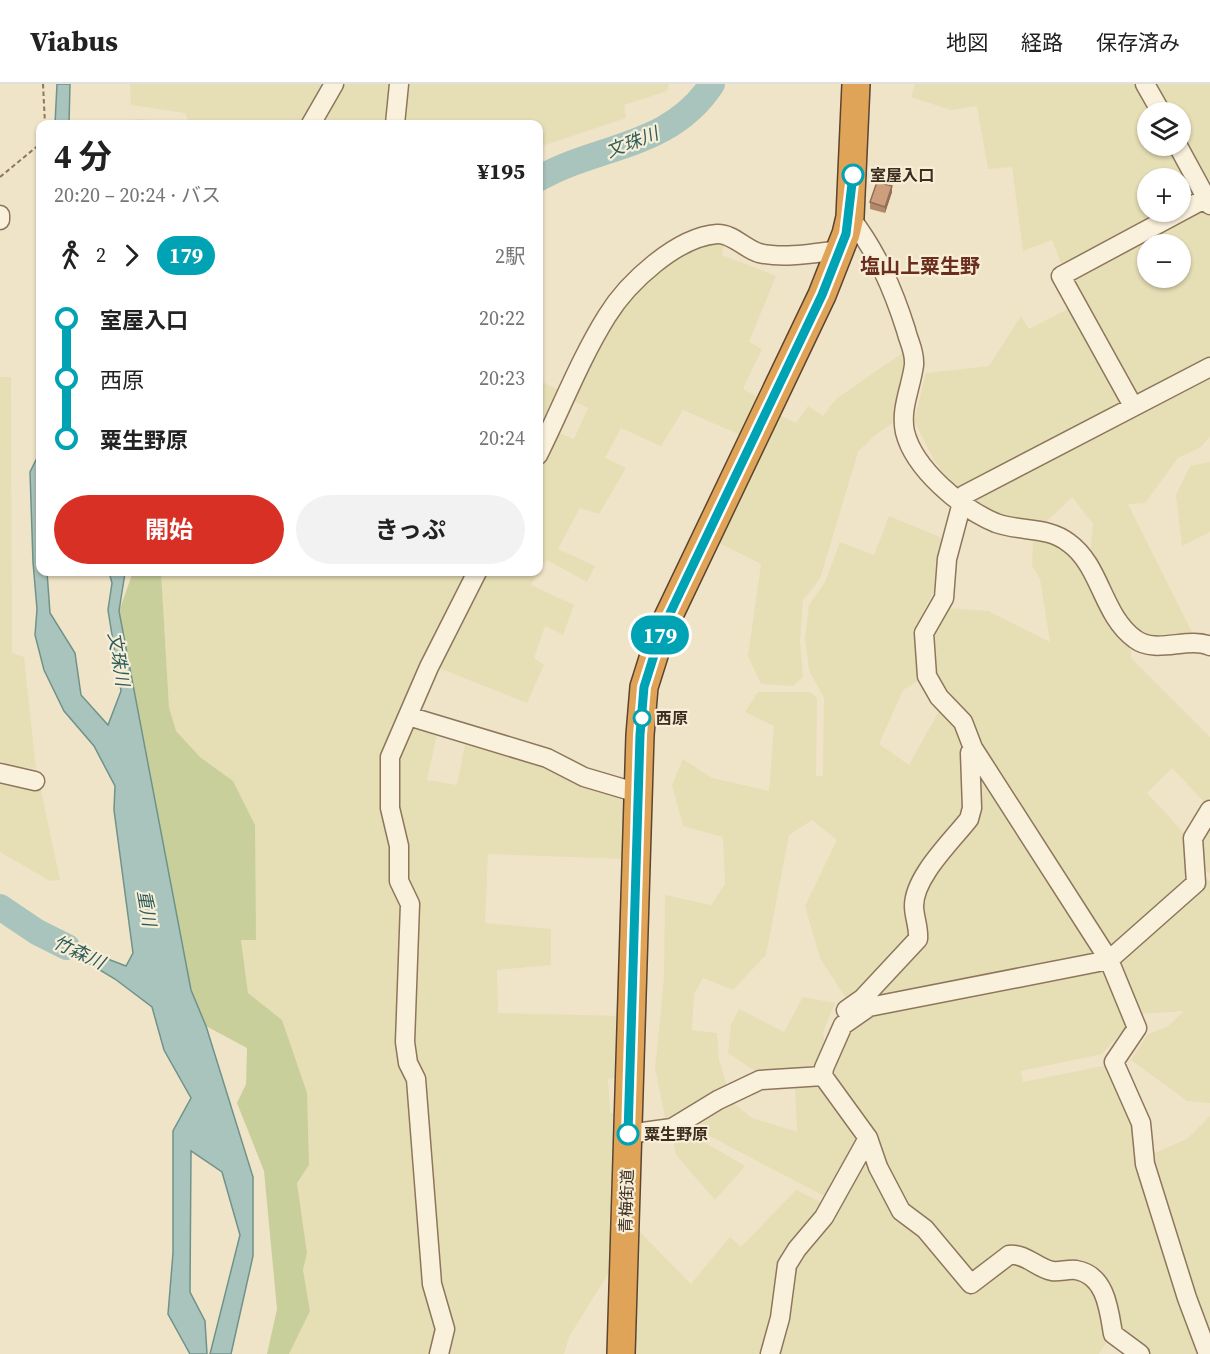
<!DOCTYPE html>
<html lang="ja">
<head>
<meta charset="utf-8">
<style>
  body { margin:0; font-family:"Source Serif 4","Noto Sans JP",serif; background:#f2f2f2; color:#222; height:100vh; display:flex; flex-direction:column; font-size:22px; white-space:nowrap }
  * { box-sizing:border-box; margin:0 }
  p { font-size:20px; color:#767676 }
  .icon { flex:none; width:33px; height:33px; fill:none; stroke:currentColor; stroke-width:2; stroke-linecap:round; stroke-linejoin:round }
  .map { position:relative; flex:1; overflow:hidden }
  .details { position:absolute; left:36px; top:36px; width:507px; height:456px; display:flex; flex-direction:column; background:#fff; border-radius:12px; box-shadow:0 2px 4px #0004 }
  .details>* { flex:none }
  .badge { padding:0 12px; border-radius:20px; font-size:21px; line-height:39px }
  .buttons { position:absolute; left:1137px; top:18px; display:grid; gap:12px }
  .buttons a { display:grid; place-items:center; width:54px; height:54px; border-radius:50%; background:#fff; box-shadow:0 2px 4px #0004; font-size:30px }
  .map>.badge { position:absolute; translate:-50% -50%; box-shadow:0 0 0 3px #fff }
  .legs { display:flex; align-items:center; gap:9px; height:66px; padding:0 18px; font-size:20px }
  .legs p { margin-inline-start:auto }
  .overview { display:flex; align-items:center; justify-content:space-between; height:102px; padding:0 18px }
  h1 { font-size:33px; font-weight:700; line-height:45px }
  .primary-button { display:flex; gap:12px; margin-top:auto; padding:12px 18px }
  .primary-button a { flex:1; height:69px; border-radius:36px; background:#d93025; color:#fff; font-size:24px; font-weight:700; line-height:69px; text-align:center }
  .primary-button a+a { background:#f2f2f2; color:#222 }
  ul { padding:0 18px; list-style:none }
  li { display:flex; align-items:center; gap:21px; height:60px; font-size:22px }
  li i { display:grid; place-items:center; width:9px; height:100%; margin:0 8px; background:currentColor }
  li i::after { content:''; width:15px; height:15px; margin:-8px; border:4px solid; border-radius:50%; background:#fff }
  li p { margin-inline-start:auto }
  li:first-child i { background:linear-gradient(#0000 50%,currentColor 0) }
  li:last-child i { background:linear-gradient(currentColor 50%,#0000 0) }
  header { display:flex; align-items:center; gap:36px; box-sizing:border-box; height:84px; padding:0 30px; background:#fff; border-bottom:2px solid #e0e0e0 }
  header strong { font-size:28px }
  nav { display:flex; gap:33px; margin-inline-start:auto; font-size:21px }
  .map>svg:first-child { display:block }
  .farmland { fill:#e6deb5; fill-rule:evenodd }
  .green { fill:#c9cf9b }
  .water { fill:#a9c4bc; stroke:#6f938a; stroke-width:1.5 }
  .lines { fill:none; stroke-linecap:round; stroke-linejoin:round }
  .river { stroke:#a9c4bc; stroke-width:26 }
  .minor-casing { stroke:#8d765c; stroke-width:21 }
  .highway-casing { stroke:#5b4430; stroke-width:30 }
  .path { stroke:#8d765c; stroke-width:2; stroke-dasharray:4.5 3; stroke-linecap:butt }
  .minor { stroke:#faf1dc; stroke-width:18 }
  .highway { stroke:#e0a458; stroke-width:27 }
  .wall { fill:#b2896c }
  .shaded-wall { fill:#916f58 }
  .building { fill:#cf9f7d; stroke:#916f58; stroke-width:1.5 }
  .line-1-casing { stroke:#fff; stroke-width:14 }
  .line-1 { stroke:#00a3b4; stroke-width:9 }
  .stop-1-dot { fill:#fff; stroke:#00a3b4; stroke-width:3 }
  .labels { text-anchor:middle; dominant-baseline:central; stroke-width:4.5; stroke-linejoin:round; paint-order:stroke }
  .stop-label { font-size:16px; font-weight:bold; fill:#3d2e20; stroke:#f7eed8; text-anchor:start }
  .street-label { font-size:16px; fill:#3d2e20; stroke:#f7eed8 }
  .water-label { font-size:18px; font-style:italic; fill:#2f5d5a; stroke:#f7eed8 }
  .quarter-label { font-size:20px; font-weight:bold; fill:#6b2e1e; stroke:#f7eed8 }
</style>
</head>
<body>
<header>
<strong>Viabus</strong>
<nav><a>地図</a><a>経路</a><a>保存済み</a></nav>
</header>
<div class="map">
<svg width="1210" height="1270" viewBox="0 0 1210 1270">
  <rect width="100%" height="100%" fill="#f0e4c8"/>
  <path class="farmland" d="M130 0H326L303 40H189L185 29 131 21Z
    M339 0H394L389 40H316Z
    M404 0H669L667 7 624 21 626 34 539 63 538 40H398Z
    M915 0H1139L1154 28H1148V62H1171L1198 113 1181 122 1180 94H1148V128H1169L1062 182 1052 156 1023 167 1012 83 988 85 977 22 951 26 911 13Z
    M1153 0H1210V107L1181 54 1180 28H1168Z
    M135 35 180 38V40H134Z
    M1205 122 1210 130V276L1135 314 1068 195ZM1148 160H1180V194H1148Z
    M725 157 722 171 776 192 749 258 762 265 743 305 762 315 745 353 683 326 661 362 621 344 605 374 626 384 599 430 580 424 558 465 595 482 587 498 547 476 531 501 574 521 563 551 545 542 534 574 544 581 527 619 439 584 483 488H538L539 377 554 347 574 355 588 324 569 315 619 221 683 163Z
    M1072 223 1127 321 956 408 934 376 914 337 926 289 989 282 1021 232 1029 245Z
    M908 265 899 335 875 351 858 368 820 495 803 516 800 556 803 593 793 602 761 600 748 572 761 480 715 457 777 330 796 339 808 322 823 332 836 315Z
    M1210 290V353L1201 363 1178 374 1145 419 1128 420 1194 552 1143 553 1123 537 1090 470 1093 440 1072 413 1042 442 995 430 968 414Z
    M0 293H11L12 569 24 573 36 685 8 681 0 676Z
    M539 296 564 309 539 357Z
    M1210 378V448L1182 462 1176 411 1190 382Z
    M889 432 942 454 934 507 915 543 919 596 903 606 879 660 909 681 940 625 963 656 965 728 909 802 912 855 847 916 820 874 805 822 837 756 812 736 789 751 766 871 733 906 703 894 694 910 692 946 717 949 719 976 727 1002 679 1035 666 1038 655 984 664 894 665 811 711 821 725 800 723 753 683 742 672 701 683 675 712 694 769 707 774 642 745 628 758 608H810L817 614 816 692H823L824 614 809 586 805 554 809 521 825 498 840 458 874 471Z
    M1033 452 1059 459 1076 472 1109 542 1131 565V574L1210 653V713L1205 719 1172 684 1147 709 1184 749 1187 798 1110 865 981 663 973 636 936 592 932 553 946 524 988 527 1050 558 1040 495 1032 482Z
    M161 488H470L385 674 406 822 410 995 440 1239 432 1270H289L310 1227 303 1186 307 1169 297 1099 309 1081 282 936 248 909 241 855 256 856 233 697 200 673 176 648 169 623Z
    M409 642 437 650 427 696 457 701 466 655 631 709 625 775 488 770 485 839 551 845V881L497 886 498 929 625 932 621 992 608 995 610 1029 621 1028 614 1180 569 1253 564 1270H444L413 976 403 796 392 687Z
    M979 689 1096 865 1091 874 871 915 918 866 919 821 923 804 944 774Z
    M0 694 41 706 60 796 50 797 0 768Z
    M1210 738V789L1206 787 1200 756Z
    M1206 794 1210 797V1019L1187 1017 1131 976 1147 951 1168 942 1184 927 1140 930 1119 879 1168 834Z
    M1105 883 1128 941 1102 970 1021 987 1023 998 1108 981 1136 1042 1204 1270H1150L1118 1247 1113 1209 1017 1166 972 1193 904 1125 829 986 845 949 870 928Z
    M803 913 835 919 823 948 825 962 816 983 761 991 728 969 731 941 739 925 784 948Z
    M822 1001 860 1054 826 1113 694 1044 733 1019 752 1034 797 1048 795 1003Z
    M1210 1032V1257L1150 1071 1187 1055Z
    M687 1048 745 1082 715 1116 676 1071 673 1054Z
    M870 1072 921 1148 970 1205 1010 1176 1074 1189 1103 1215 1109 1254 1099 1270H777L783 1259 790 1188 863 1073Z
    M796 1106 825 1120 783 1171 772 1241 762 1270H632L636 1144 691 1200 730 1153 741 1163Z"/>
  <path class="green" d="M133 488H161L169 623 176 647 200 673 233 697 255 741 256 856H241L248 909 282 936 307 1009 309 1081 297 1099 307 1169 303 1186 310 1227 289 1270H267L277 1225 264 1087 237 1019 246 1000 247 964 206 942 191 906 119 527Z"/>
  <path class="water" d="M57 0H70L69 40H55Z
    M40 368V488H47L50 529 75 569 81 611 108 641 121 607 108 526 112 499 109 488 125 489 119 527 191 906 206 942 253 1093V1172L231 1270H210L240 1151 222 1088 191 1067 190 1208 205 1237 207 1270H190L168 1230 173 1169V1047L191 1014 164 966 152 923 115 895 37 848 126 882 133 869 114 726 115 702 94 662 64 627 44 586 35 551 37 525 33 478 30 388Z"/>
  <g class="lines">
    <path class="river" d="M538 95C599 60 669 65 712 0
      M0 823 37 848 67 863"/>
    <g class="minor-casing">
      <path id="minor" d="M1145 0 1161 28
        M311 40 334 0
        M395 40 399 0
        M1178 62 1210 121
        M0 131V136
        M850 133C877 168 893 205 906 246 909 259 915 267 914 281 911 304 900 325 905 348 914 385 962 425 996 439 1020 448 1048 442 1069 459 1101 482 1102 531 1135 555 1156 571 1188 552 1210 562
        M1133 322 1061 192 1210 112
        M538 371C561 325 580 275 607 232 628 198 677 153 717 150 732 149 745 165 759 169 784 175 815 169 840 166
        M408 632 547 674 584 693 638 709
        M0 689 35 697
        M846 926 863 914 918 855C919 843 914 833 914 822 914 793 951 758 969 735L972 724 970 669 973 664
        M628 1050 672 1044 718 1016 760 996 823 992
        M439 1270 445 1245 432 1200 416 995 408 979 405 958 410 820 399 797V762L390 724V673L429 583 477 488
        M770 1270 780 1234 787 1181 797 1165 824 1133 868 1054
        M1140 1270 1113 1250C1109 1226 1106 1191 1076 1186 1068 1185 1060 1188 1052 1187 1037 1184 1025 1169 1009 1171L971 1200 925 1145 901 1127 878 1083 868 1054 823 992 824 984 843 941 869 923 1109 876 1196 799 1193 754 1210 726
        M1208 1270 1187 1214 1145 1080 1141 1039 1114 978 1137 944 1109 876 973 664 963 638 939 613 927 592 924 549 944 514 947 475 964 411 1210 283"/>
    </g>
    <g class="highway-casing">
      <path id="highway" d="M621 1270 640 651 644 603 662 546 822 211 846 150 850 133 856 0"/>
    </g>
    <path class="path" d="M43 0 45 40
      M0 93 40 60"/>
    <use href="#minor" class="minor"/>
    <use href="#highway" class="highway"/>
  </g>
  <path class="wall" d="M892 108 885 129 870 125V118Z"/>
  <path class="shaded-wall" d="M892 102V108L885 129V123Z"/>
  <path class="building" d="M877 98 892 102 885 123 870 118Z"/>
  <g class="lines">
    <g class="line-1-casing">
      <path id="line-1" d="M628 1050 640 651 644 603 662 546 822 211 846 150 853 91"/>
    </g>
    <use href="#line-1" class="line-1"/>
  </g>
  <g class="stop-1-dot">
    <circle cx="853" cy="91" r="10"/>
    <circle cx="642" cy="634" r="8"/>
    <circle cx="628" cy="1050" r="10"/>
  </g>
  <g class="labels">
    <g class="stop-label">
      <text x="870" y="91">室屋入口</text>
      <text x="656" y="634">西原</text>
      <text x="644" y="1050">粟生野原</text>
    </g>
    <g class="street-label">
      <text transform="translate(626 1117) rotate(-88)">青梅街道</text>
    </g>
    <g class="water-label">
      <text transform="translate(632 58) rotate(-21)">文珠川</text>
      <text transform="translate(119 575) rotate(81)">文珠川</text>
      <text transform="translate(147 824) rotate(80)">重川</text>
      <text transform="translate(79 868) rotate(25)">竹森川</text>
    </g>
    <g class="quarter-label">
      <text x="920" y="182">塩山上粟生野</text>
    </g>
  </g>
</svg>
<div class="buttons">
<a><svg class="icon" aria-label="layers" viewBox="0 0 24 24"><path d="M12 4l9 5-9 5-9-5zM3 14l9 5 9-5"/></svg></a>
<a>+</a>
<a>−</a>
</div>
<b class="badge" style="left:660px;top:551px;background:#00a3b4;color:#fff">179</b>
<section class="details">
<div class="overview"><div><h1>4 分</h1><p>20:20 – 20:24 · バス</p></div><b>¥195</b></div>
<div class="legs"><svg class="icon" aria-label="walk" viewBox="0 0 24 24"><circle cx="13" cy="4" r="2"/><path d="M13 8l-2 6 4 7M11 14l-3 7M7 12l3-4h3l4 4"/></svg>2<svg class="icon" aria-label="forward" viewBox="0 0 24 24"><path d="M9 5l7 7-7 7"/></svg><b class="badge" style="background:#00a3b4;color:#fff">179</b><p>2駅</p></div>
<ul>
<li><i style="color:#00a3b4"></i><b>室屋入口</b><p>20:22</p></li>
<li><i style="color:#00a3b4"></i><span>西原</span><p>20:23</p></li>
<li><i style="color:#00a3b4"></i><b>粟生野原</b><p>20:24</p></li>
</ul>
<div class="primary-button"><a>開始</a><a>きっぷ</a></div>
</section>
</div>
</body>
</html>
